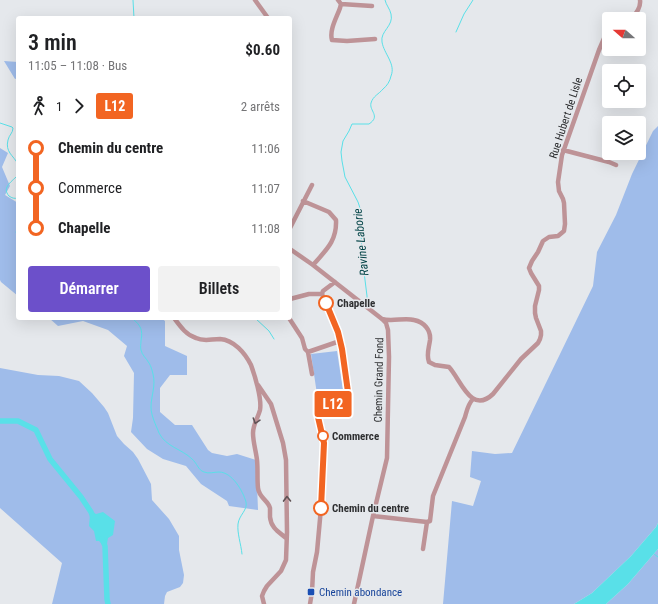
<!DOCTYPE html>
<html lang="fr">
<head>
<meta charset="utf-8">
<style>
  body { margin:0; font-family:"Roboto Condensed",sans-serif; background:#f2f2f2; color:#202124; height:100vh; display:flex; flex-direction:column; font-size:15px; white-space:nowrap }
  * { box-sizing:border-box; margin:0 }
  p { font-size:13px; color:#757577 }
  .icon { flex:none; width:22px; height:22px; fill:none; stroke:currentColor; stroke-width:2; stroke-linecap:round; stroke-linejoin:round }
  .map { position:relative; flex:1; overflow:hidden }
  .details { position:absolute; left:16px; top:16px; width:276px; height:304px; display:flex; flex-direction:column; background:#fff; border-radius:4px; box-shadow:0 4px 16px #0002 }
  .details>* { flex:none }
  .badge { padding:0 8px; border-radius:3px; font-size:14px; line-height:26px }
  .needle { width:26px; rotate:290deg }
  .buttons { position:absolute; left:602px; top:12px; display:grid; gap:8px }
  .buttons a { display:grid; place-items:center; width:44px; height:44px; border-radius:4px; background:#fff; box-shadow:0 4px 16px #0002; font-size:20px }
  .map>.badge { position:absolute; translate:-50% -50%; box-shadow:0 0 0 2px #fff }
  .legs { display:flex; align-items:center; gap:6px; height:44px; padding:0 12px; font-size:13px }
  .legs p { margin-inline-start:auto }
  .headline { display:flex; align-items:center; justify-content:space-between; height:68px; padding:0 12px }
  h1 { font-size:22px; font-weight:600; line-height:30px }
  .action { display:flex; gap:8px; margin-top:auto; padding:8px 12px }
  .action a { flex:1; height:46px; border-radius:4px; background:#6c50ca; color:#fff; font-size:16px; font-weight:600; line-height:46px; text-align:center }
  .action a+a { background:#f2f2f2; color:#202124 }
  ul { padding:0 12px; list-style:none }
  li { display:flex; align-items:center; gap:14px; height:40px; font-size:15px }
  li i { display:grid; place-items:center; width:6px; height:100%; margin:0 5px; background:currentColor }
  li i::after { content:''; width:10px; height:10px; margin:-5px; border:3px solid; border-radius:50%; background:#fff }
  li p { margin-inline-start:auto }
  li:first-child i { background:linear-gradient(#0000 50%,currentColor 0) }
  li:last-child i { background:linear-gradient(currentColor 50%,#0000 0) }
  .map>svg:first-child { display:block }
  .green { fill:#9fbcea }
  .water { fill:#59e0e8 }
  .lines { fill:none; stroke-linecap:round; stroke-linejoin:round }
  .stream { stroke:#59e0e8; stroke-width:1 }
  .river { stroke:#59e0e8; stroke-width:5.5 }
  .minor { stroke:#be9397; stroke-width:4.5 }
  .oneway { stroke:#605255 }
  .line-1-casing { stroke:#fff; stroke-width:9 }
  .line-1 { stroke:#f26522; stroke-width:6 }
  .stop-1-dot { fill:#fff; stroke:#f26522; stroke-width:2 }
  .transit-dot { fill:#1a4fb4; stroke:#e5e8ec; stroke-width:1.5 }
  .labels { text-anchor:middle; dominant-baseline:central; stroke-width:3; stroke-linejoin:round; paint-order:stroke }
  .street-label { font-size:11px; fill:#2e2f31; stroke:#e5e8ec }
  .stop-label { font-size:11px; font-weight:bold; fill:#2e2f31; stroke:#e5e8ec; text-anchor:start }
  .transit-label { font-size:11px; fill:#164399; stroke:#e5e8ec; text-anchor:start }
  .water-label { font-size:12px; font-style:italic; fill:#024346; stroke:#e5e8ec }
</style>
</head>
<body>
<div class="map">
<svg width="658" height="604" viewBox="0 0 658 604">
  <rect width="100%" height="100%" fill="#e5e8ec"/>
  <path class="green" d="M4 61 18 62V78L15 79Z
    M658 126V523L656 527 631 556 592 593 574 604H443L452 501 473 506 481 481 470 477 472 451 495 454 512 453 593 286 597 252 616 215 632 174 653 131Z
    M0 148 8 153 2 167 10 186 5 195 18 203V296L1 282 0 280Z
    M49 318H161L165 321V346L187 356V375H170L160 388V412L175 425H192L208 450 212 453 227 456 237 454 256 460 258 510 229 506 227 501 201 484 186 466 163 459 147 449 131 432 133 418 134 373 124 356 127 346 108 330 83 321 58 326Z
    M337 351 344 397 318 401 311 354Z
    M0 368 38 375 59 376 79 381 92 393 104 407 108 413 117 436 124 444 133 452 138 459 151 484 152 500 169 519 179 536V550L184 575 183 583 180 587 167 592 165 596 164 604H52L62 563 0 508Z
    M658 549V604H606L628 584Z"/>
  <path class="water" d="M93 512 96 514 103 512 115 521 113 535 108 538 107 544 103 545 99 541H96L94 531 89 526 90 515Z
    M658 523V549L628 584 606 604H574L592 593 631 556 656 527Z"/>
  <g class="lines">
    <path class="stream" d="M133 0 134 18
      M456 32 464 14 473 0
      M0 123 12 127 13 128C13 133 9 135 8 140 5 152 13 155 18 164
      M18 175C13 181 1 187 9 196 12 198 14 199 18 198
      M18 229 16 232 18 237
      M367 305V296L362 256 360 208 358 202 345 177 342 161 341 152 343 141 349 131 352 124H369C381 116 369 111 371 103 373 96 379 94 383 89 387 86 390 81 391 76 396 64 384 54 382 42 380 31 394 26 391 14 390 9 386 5 385 0
      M132 318C141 326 143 329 141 341 141 344 140 347 141 350 142 355 146 358 149 363 151 366 152 370 153 374 156 386 151 396 151 407 151 416 156 425 159 433 166 447 182 449 192 459 197 463 198 470 204 472 209 474 214 472 219 472 232 472 243 491 246 502 248 510 239 515 238 524 237 533 241 544 242 554
      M255 318 269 331 274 339
      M654 554 658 557"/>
    <path class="river" d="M0 421H18L36 430 50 459 81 497 91 512 94 520
      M102 539 105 546 107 599 108 604"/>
    <path class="minor" d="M255 0 268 18
      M338 0 341 4 340 8C337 17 329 30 332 40L347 41 375 39
      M341 4 372 6
      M631 19C636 14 641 7 640 0
      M563 150 609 162 616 165
      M303 201 329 212 336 220C337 241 326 250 313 265
      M290 228 312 185
      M290 249 313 265 382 319 386 323 388 330 389 357 387 458 373 516 354 604
      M290 299 309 294H322
      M174 318C180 326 186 335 196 338 204 342 211 339 220 339 234 340 245 353 251 365 255 376 262 399 260 410 258 418 253 424 253 433 253 442 256 451 257 460 258 469 257 479 258 488 259 498 268 500 270 508 270 511 270 514 270 517 271 528 279 532 286 538
      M289 318 302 338 305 349 308 352 312 374
      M382 319C385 320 388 320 391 320 399 320 407 318 414 320 424 322 431 330 430 340 429 348 426 355 429 362L435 365 449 367C461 380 471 415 493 394L521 359 538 343 540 339 541 335V331L536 318 535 313V306L539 290V286L531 273 529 268 532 261 538 252 543 241 549 237 558 236 564 231 565 224 564 203 563 199 559 191 558 182 562 155 599 50 609 27
      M308 352 340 341
      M258 385 271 404 283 443 286 460 287 532 286 560 281 571 267 586 264 591 262 596 264 604
      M316 400 320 408
      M373 516 427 522
      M423 549 427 522 430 521 433 496 465 417C467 410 468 404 473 399
      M310 604 312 592 313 572 317 552 321 508 324 452V443L318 414C323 398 347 412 348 392L338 332 322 294 323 291 335 282"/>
  </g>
  <defs><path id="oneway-chevron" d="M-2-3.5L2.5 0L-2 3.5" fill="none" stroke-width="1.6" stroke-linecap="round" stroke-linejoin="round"/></defs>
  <g class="oneway">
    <use href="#oneway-chevron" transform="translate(256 421) rotate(108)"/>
    <use href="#oneway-chevron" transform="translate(287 499) rotate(-91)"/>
  </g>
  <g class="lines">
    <g class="line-1-casing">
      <path id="line-1" d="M321 508 324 443 318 417 319 411 323 407 345 401 347 399 348 392 342 349 338 332 326 303"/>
    </g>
    <use href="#line-1" class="line-1"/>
  </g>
  <g class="stop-1-dot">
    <circle cx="326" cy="303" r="7"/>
    <circle cx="323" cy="436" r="5"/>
    <circle cx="321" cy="508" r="7"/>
  </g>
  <rect class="transit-dot" x="307" y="588" width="8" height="8" rx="2"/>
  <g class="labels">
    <g class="street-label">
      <text transform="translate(566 118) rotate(-72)">Rue Hubert de Lisle</text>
      <text transform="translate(379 380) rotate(-89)">Chemin Grand Fond</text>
    </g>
    <g class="stop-label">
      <text x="337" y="303">Chapelle</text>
      <text x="332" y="436">Commerce</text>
      <text x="332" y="508">Chemin du centre</text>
    </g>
    <g class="transit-label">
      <text x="319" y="592">Chemin abondance</text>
    </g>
    <g class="water-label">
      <text transform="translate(361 242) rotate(-96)">Ravine Laborie</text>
    </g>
  </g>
</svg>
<div class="buttons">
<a><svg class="needle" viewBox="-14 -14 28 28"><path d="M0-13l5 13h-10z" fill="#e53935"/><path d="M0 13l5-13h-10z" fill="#757577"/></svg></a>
<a><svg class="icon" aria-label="locate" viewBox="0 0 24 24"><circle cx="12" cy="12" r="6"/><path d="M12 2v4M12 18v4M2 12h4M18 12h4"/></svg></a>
<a><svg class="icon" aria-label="layers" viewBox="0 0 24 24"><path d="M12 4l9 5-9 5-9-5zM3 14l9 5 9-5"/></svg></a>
</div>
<b class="badge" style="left:333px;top:404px;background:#f26522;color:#fff">L12</b>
<section class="details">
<div class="headline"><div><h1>3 min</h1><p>11:05 – 11:08 · Bus</p></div><b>$0.60</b></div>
<div class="legs"><svg class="icon" aria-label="walk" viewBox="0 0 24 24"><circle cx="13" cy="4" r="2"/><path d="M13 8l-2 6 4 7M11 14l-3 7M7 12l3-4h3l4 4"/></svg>1<svg class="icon" aria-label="forward" viewBox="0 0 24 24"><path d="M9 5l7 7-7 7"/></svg><b class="badge" style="background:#f26522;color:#fff">L12</b><p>2 arrêts</p></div>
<ul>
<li><i style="color:#f26522"></i><b>Chemin du centre</b><p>11:06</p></li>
<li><i style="color:#f26522"></i><span>Commerce</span><p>11:07</p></li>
<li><i style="color:#f26522"></i><b>Chapelle</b><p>11:08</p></li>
</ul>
<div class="action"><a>Démarrer</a><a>Billets</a></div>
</section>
</div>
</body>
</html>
